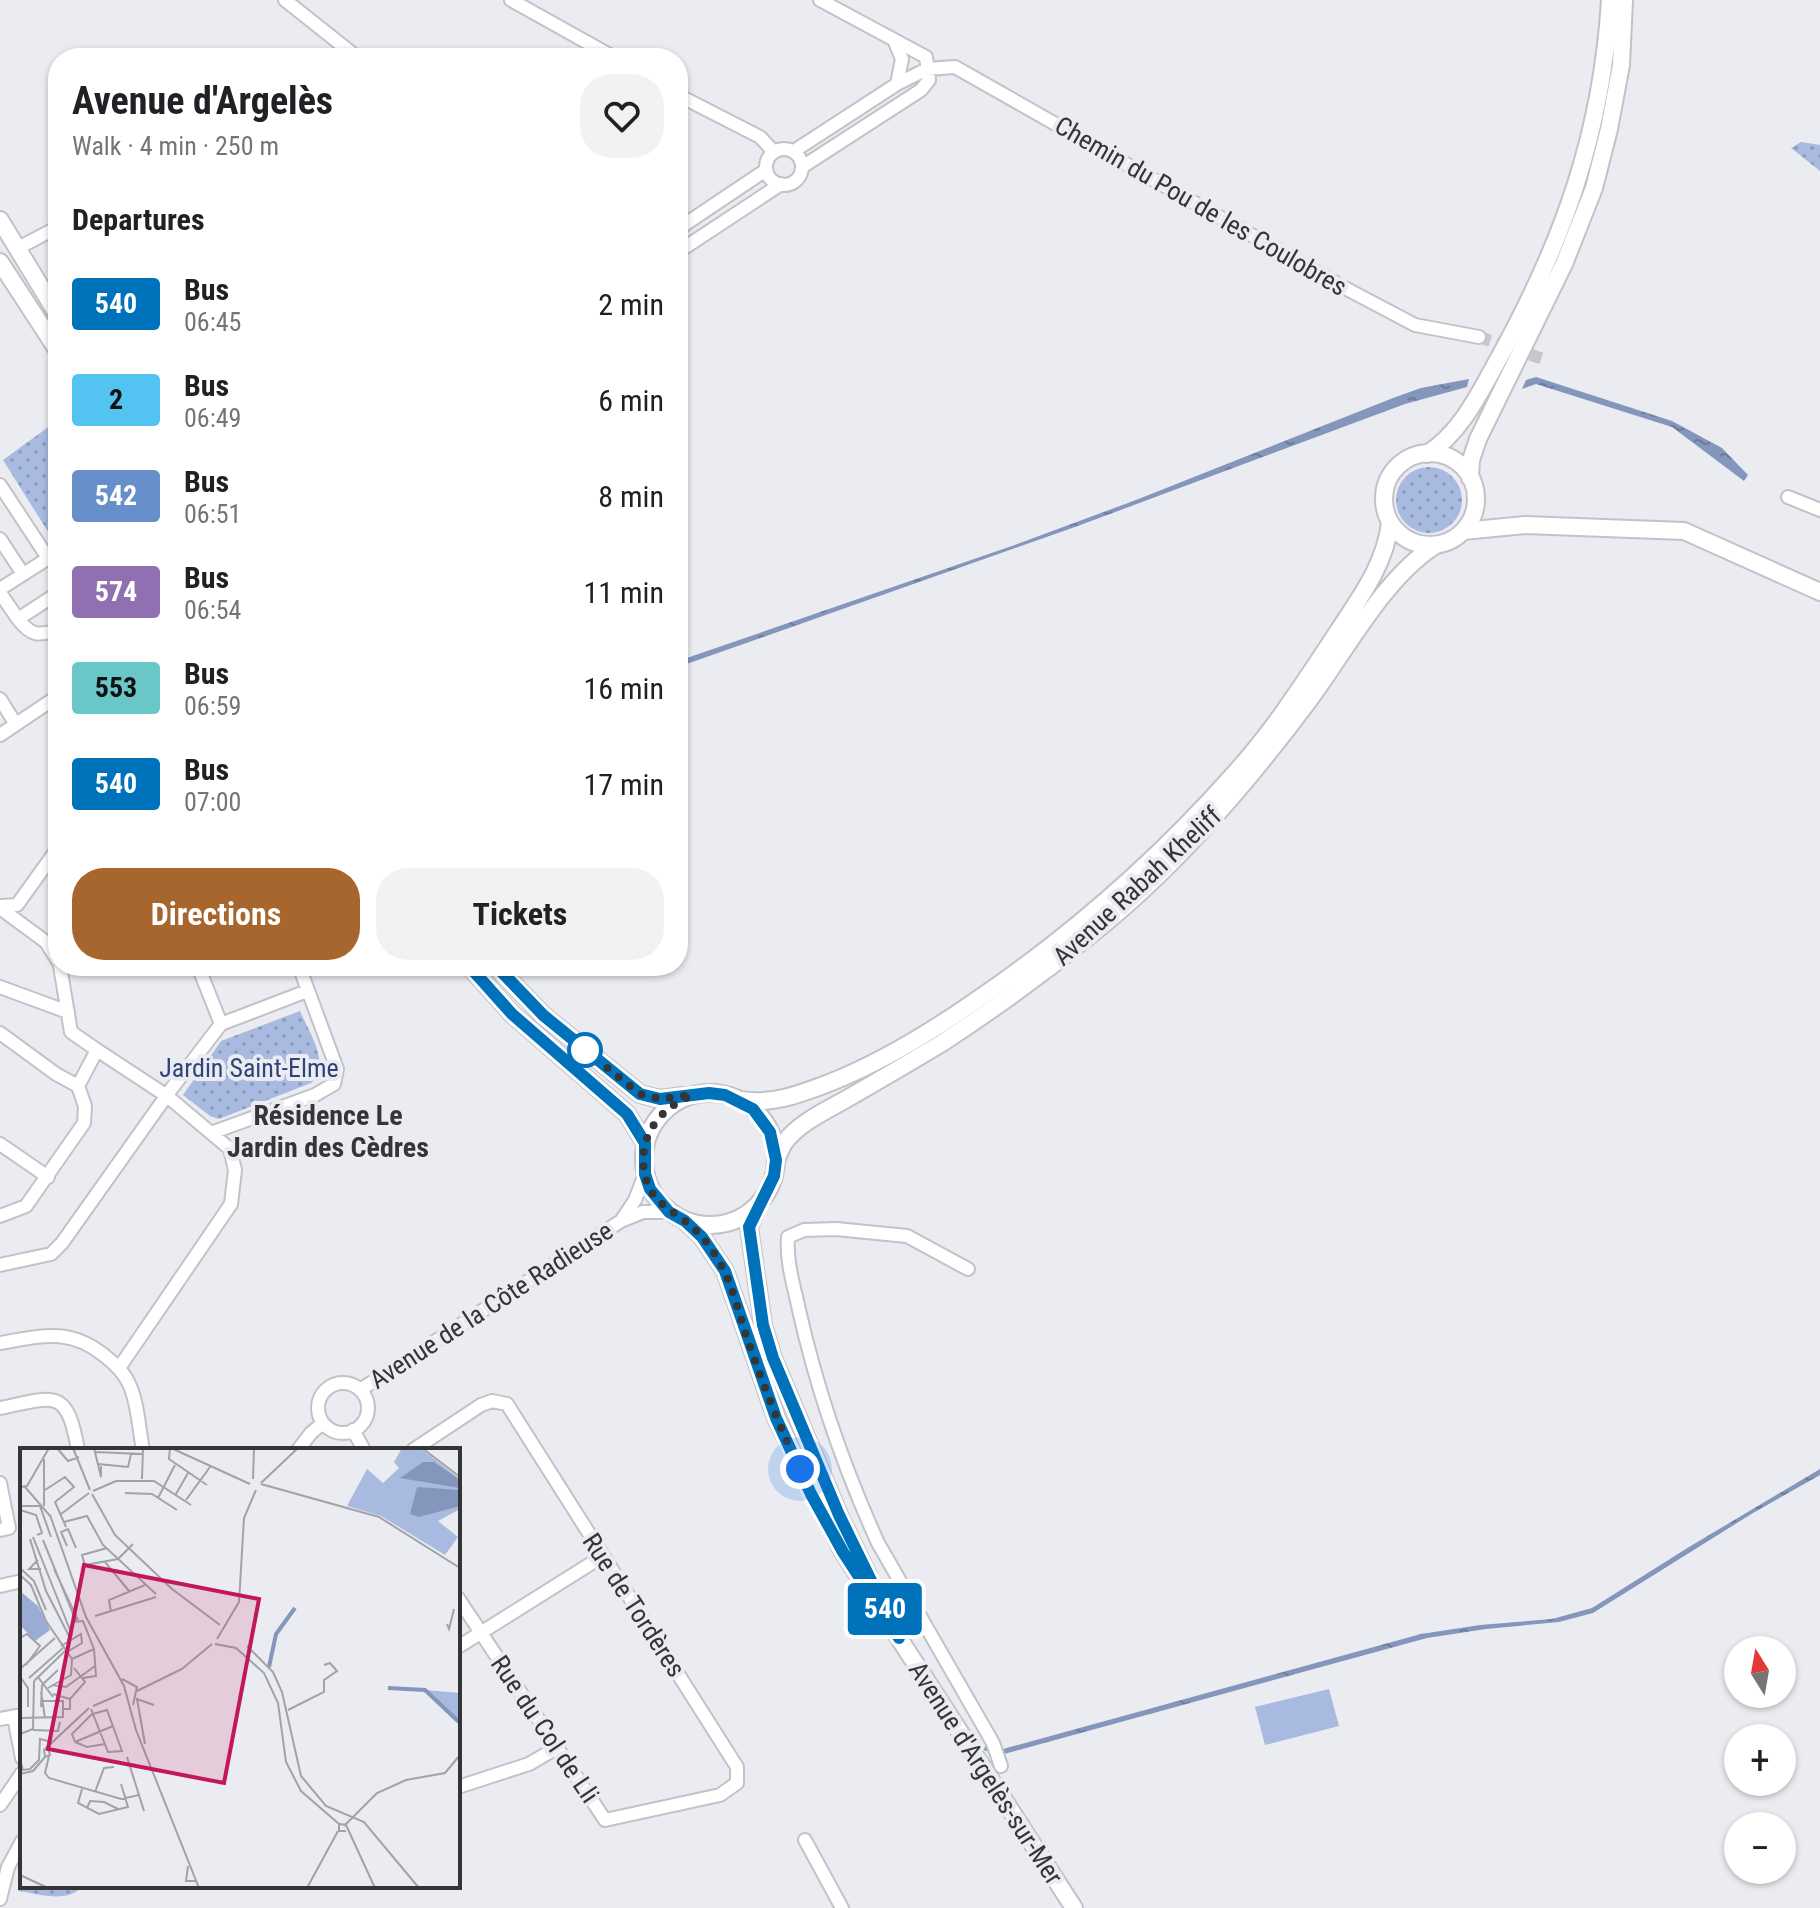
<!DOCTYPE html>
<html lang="en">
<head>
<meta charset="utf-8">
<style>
  body { margin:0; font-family:"Roboto Condensed",sans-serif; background:#f2f2f2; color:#202124; height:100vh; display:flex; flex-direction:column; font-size:30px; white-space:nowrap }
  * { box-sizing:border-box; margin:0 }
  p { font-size:26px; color:#757577 }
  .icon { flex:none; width:44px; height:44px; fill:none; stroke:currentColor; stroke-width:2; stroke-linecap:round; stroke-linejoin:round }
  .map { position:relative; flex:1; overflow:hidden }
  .drawer { position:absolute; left:48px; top:48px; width:640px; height:928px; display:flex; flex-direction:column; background:#fff; border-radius:32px; box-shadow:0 2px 6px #0004 }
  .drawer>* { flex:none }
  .badge { padding:0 16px; border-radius:6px; font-size:28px; line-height:52px }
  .needle { width:52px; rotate:349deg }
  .tools { position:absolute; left:1724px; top:1636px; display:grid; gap:16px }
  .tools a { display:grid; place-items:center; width:72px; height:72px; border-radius:50%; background:#fff; box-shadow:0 2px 6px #0004; font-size:40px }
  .you { position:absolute; width:40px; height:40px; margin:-20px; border:6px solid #fff; border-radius:50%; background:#1a73e8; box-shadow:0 0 0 12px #1a73e833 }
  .map>.badge { position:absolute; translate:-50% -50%; box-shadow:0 0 0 4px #fff }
  h2 { padding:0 24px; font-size:30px; line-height:72px }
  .round { display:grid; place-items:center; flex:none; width:84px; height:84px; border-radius:32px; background:#f2f2f2 }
  .headline { display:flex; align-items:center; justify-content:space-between; height:136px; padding:0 24px }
  h1 { font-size:38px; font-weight:700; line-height:60px }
  .cta { display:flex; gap:16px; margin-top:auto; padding:16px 24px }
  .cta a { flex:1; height:92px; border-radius:32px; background:#a6662e; color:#fff; font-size:32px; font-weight:700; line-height:92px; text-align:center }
  .cta a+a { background:#f2f2f2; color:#202124 }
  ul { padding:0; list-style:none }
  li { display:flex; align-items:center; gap:24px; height:96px; padding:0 24px }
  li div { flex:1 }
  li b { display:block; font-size:30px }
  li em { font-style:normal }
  li .badge { min-width:88px; font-weight:700; text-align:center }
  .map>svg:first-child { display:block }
  .grass { fill:url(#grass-dots) }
  .pitch { fill:#a8bae0 }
  .water { fill:url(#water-ripples) }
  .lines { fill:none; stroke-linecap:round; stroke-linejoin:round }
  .minor-tunnel { stroke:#c6c7cc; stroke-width:12; stroke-dasharray:12 6; stroke-linecap:butt }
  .minor-casing { stroke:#c1c3c8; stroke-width:16 }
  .secondary-casing { stroke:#c1c3c8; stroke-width:20 }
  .minor { stroke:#fff; stroke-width:12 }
  .secondary { stroke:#fff; stroke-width:16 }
  .line-casing { stroke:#fff; stroke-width:18 }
  .line { stroke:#0072bc; stroke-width:12 }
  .walk { stroke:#343537; stroke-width:8; stroke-dasharray:0 14.4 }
  .stop-dot { fill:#fff; stroke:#0072bc; stroke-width:4 }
  .labels { text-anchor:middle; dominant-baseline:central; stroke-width:8; stroke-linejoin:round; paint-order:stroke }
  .street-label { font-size:26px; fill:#343537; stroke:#eaecf1 }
  .park-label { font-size:26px; fill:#2f4478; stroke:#eaecf1 }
  .neighbourhood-label { font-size:28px; font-weight:bold; fill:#343537; stroke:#eaecf1 }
  .inset-river { fill:none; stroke:#8496bc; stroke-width:4 }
  .inset-road { fill:none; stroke:#a1a3a7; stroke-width:2 }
  .view { fill:#c2185b; fill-opacity:0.15; stroke:#c2185b; stroke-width:4 }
  .inset-edge { fill:none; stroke:#343537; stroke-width:4 }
</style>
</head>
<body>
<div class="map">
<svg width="1820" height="1908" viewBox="0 0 1820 1908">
  <defs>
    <pattern id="grass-dots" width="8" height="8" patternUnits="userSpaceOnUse" patternTransform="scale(2)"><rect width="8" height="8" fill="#a8bae0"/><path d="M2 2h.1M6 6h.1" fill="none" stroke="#8a98b6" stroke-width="1.8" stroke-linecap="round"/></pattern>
    <pattern id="water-ripples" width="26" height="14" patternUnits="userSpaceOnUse" patternTransform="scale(2)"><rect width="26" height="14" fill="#8496bc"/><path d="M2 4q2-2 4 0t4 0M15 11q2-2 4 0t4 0" fill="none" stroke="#6d7b9a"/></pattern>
  </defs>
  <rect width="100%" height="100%" fill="#eaecf1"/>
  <path class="grass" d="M1801 142 1820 145V171L1791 148Z
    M58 420V535L52 538 3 460Z
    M1396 500a33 33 0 1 1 66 0a33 33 0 1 1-66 0Z
    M300 1011C309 1032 332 1066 311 1083L219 1119 210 1116 183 1095 221 1041Z
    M22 1876V1886H83C67 1904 39 1894 19 1891Z"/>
  <path class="pitch" d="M1329 1689 1339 1726 1265 1745 1255 1707Z"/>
  <path class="water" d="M1536 377 1672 421 1722 448 1748 475 1744 481 1672 427 1536 384 1522 389 1526 380Z
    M1469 379 1467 387 1405 404 1075 527 678 667V661L1009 547 1136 500 1393 398 1421 388Z
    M1820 1469V1475L1753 1513 1593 1613 1559 1622 1486 1629 1427 1638 1004 1754 982 1750 979 1746 1003 1749 1421 1634 1480 1625 1552 1619 1592 1608 1689 1547Z"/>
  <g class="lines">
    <path class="minor-tunnel" d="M1479 337 1546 360"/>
    <g class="minor-casing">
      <path id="minor" d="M285 0 358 58
        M511 0 615 58
        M894 40 902 59 897 84
        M678 95 760 137 774 152
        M766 167a18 18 0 1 1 36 0a18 18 0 1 1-36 0Z
        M794 151 897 84 927 69 955 67 1343 287 1415 325 1479 337
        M802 167 921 90 929 80 926 57 820 0
        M678 229 766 170
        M18 248 58 227
        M678 252 781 184
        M0 485 48 558
        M1788 497 1820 510
        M0 539 23 574
        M0 589 58 552
        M0 593 18 619 58 593
        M18 619C31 636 38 636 58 630
        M0 699 15 723
        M0 735 58 696
        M0 906 17 905 58 848
        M0 908 46 942 58 961
        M198 966 221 1024
        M0 987 68 1012
        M0 1033 56 1074 78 1086
        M97 1050 167 1096 211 1133 230 1149 235 1170 231 1204 119 1368
        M211 1133 315 1095 334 1084 337 1069 299 966
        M0 1144 48 1177
        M645 1174 635 1200 621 1221 643 1212H669
        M0 1216 26 1206 84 1123 85 1106 78 1086 97 1050 71 1032 60 966
        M0 1265 51 1254 62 1243 172 1088 221 1024 307 991
        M968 1269 907 1236 836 1229 804 1230 788 1237C786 1262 794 1286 799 1310 817 1390 844 1468 878 1543L993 1743 1001 1766
        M0 1343C42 1336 69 1327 105 1356 115 1364 124 1372 129 1384 138 1402 139 1430 143 1450
        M318 1408a25 25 0 1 1 50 0a25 25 0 1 1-50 0Z
        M360 1390 621 1221
        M0 1408C55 1397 67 1387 78 1450
        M353 1430 364 1450
        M298 1450 311 1433 323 1423
        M413 1450 481 1405 492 1401 507 1404 737 1767V1783L720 1795 605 1820 458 1598
        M0 1483 9 1528 0 1530
        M0 1586 22 1581
        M458 1647 603 1556
        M14 1717 22 1758
        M0 1719 22 1715
        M458 1787 529 1764 558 1747
        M0 1805 22 1773
        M805 1840 842 1908
        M0 1899 8 1867 22 1841"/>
    </g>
    <g class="secondary-casing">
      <path id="secondary" d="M0 220 58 315
        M0 262 58 351
        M1384 499a46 46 0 1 1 92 0a46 46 0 1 1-92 0Z
        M1427 454C1461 433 1480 392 1499 358 1563 242 1602 133 1610 0
        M1470 478 1471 460 1478 439 1564 264 1594 188 1609 129 1621 65 1624 0
        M1463 531 1525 525 1684 531 1820 592
        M469 966 512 1014 627 1114 645 1143
        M496 966 543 1015 640 1094 660 1099 682 1096
        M644 1159a66 66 0 1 1 132 0a66 66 0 1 1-132 0Z
        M741 1100C772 1105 800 1094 829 1083 880 1063 926 1035 971 1004 1069 938 1157 861 1235 773 1273 731 1304 683 1335 636 1358 600 1385 566 1390 523
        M776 1160C779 1154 781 1148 784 1143 798 1124 823 1112 843 1101 876 1082 909 1063 942 1043 994 1009 1045 972 1093 933 1175 867 1244 787 1307 703 1344 654 1384 577 1436 545
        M758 1205 749 1227 763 1325 773 1358 839 1515 868 1575
        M685 1221 702 1237 725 1271 776 1418 843 1552 1074 1908"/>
    </g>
    <use href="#minor" class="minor"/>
    <use href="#secondary" class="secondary"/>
  </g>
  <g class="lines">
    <g class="line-casing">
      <path id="line" d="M469 966 512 1014 627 1114 645 1143V1174L650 1189 669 1212 685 1221 702 1237 725 1271 776 1418 811 1494 843 1552 899 1638 839 1515 773 1358 763 1325 749 1227 774 1176 776 1160 770 1132 753 1109 725 1095 709 1093 660 1099 640 1094 543 1015 496 966"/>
    </g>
    <use href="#line" class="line"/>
    <path class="walk" d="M585 1050 640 1094 660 1099 692 1095C660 1109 639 1134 644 1171 649 1199 665 1206 685 1221 698 1231 709 1244 717 1258 733 1283 739 1316 749 1344 764 1387 780 1428 800 1469"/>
  </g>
  <circle class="stop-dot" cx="585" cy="1050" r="16"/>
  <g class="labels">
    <g class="street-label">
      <text transform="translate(1201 206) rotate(30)">Chemin du Pou de les Coulobres</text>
      <text transform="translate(1137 886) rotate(-43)">Avenue Rabah Kheliff</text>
      <text transform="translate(491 1305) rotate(-33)">Avenue de la Côte Radieuse</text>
      <text transform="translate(634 1605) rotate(57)">Rue de Tordères</text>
      <text transform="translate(545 1729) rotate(56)">Rue du Col de Lli</text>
      <text transform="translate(986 1773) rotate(57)">Avenue d'Argelès-sur-Mer</text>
    </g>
    <g class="park-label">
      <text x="249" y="1068">Jardin Saint-Elme</text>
    </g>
    <g class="neighbourhood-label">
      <text x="328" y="1115">Résidence Le<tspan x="328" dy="32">Jardin des Cèdres</tspan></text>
    </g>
  </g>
  <g transform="translate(20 1448)">
    <rect width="440" height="440" fill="#eaecf1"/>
    <path d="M382 0H400L440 31V61L418 73 438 89 425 107 361 68 327 58 347 21 363 35 379 20 374 14Z" fill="#a8bae0"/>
    <path d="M0 143 18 158 30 182 15 193 0 177Z" fill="#9aacd3"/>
    <path d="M405 242 440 245V274L429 264Z" fill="#a8bae0"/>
    <path d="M403 14H414L440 32V40L380 30ZM397 39 440 42V58L399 69 390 66Z" fill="#8496bc"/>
    <path class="inset-river" d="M249 219 256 186 275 160M368 240 405 242 440 275"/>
    <path class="inset-road" d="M37 0 48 13 59 9M53 0 70 42M74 0 81 29V18M150 0 149 11 187 37M151 0 230 36M402 0 440 29M75 4 123 6M24 11V58M78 16 108 19 111 6M122 31 123 0M233 31 234 0M241 35 278 0M241 36 359 69 440 120M0 39 7 38 29 0M5 39 31 69M25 42 45 29 54 39 35 54 46 79M73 43 96 33H134L171 57M105 45 132 46 157 62M72 46 95 87 152 141M156 46 168 25M138 50 155 17M166 52 190 19M2 58H20L31 89M0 62 16 67 22 85 17 87M41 66 69 45M30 67 66 169 104 238 116 282 179 440M44 74 67 68 83 97 136 146M13 89 52 187M10 91 26 143 49 188M23 92 56 173M47 98 41 84 48 81 56 100M87 100 62 107 65 117 98 111 113 96M18 112 9 121H21M85 114 109 143M0 120 14 133 26 162M34 121 58 172M0 127 11 137 26 173 52 211 51 227 28 240M152 141 200 177M91 164 89 152 125 137M75 168 136 149M427 176 429 181 434 161M0 190 7 186 20 198 6 217M197 191 219 154 224 70 236 42M195 196 216 200 244 225 258 255 266 314 281 343 319 376M41 198 61 186 62 195 47 204M227 198 253 224 262 244 281 328 306 358 344 374 399 440M52 211 74 201 63 173 53 174M0 221 35 190M18 229 33 249M1 230 8 240V259M9 230 43 200M63 230 76 228 74 201M102 231 117 239 113 257M14 233 45 203M32 237 46 239 75 218M117 243 162 221 192 196M21 244 25 270M33 246 50 251V261H44M50 251 65 234 54 220M73 258 101 246M21 259 22 237 38 222M71 261 73 266 88 304 102 303 87 262 73 266M268 262 304 244V232L317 223 310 215 304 217M0 270 43 269V253H21M13 282 38 283 40 274M0 286 13 281 14 233M55 294 93 278M55 294 52 286 72 266M55 294 67 299 85 296M125 296 117 251 134 257M28 301 30 307 25 309 24 302 69 260M29 308 25 325 29 330 101 351 119 347M107 309 124 363M0 312 3 322 10 321 19 312 20 291 28 293M0 326 13 323 25 309M62 341 58 355 79 366 108 359 101 336M75 344 84 320 94 319M67 360 70 353 84 354 98 361M324 378 357 345 386 332 425 325 440 307M326 383H319V376L326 377 355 440M168 418 166 433H176M0 427 28 440M287 440 318 383"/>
    <path class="view" d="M64 117 239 151 204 335 28 301Z"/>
    <rect width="440" height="440" class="inset-edge"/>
  </g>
</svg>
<div class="tools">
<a><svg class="needle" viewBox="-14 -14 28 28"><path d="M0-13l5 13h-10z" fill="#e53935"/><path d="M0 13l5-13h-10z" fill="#757577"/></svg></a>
<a>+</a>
<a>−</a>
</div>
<div class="you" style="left:800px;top:1469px"></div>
<b class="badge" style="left:885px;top:1609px;background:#0072bc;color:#fff">540</b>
<section class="drawer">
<div class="headline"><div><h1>Avenue d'Argelès</h1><p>Walk · 4 min · 250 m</p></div><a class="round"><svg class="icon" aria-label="heart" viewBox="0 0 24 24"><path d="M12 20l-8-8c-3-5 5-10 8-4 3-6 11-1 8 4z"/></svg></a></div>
<h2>Departures</h2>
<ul>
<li><span class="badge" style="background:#0072bc;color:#fff">540</span><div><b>Bus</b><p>06:45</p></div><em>2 min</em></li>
<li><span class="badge" style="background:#53c4f1;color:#111">2</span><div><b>Bus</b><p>06:49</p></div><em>6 min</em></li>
<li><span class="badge" style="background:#678fca;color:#fff">542</span><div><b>Bus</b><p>06:51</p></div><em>8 min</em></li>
<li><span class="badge" style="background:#9070b1;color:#fff">574</span><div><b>Bus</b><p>06:54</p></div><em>11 min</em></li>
<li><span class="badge" style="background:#69c8c7;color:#111">553</span><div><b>Bus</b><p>06:59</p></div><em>16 min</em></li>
<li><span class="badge" style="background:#0072bc;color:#fff">540</span><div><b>Bus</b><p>07:00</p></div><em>17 min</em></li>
</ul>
<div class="cta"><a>Directions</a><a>Tickets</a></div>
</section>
</div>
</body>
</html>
